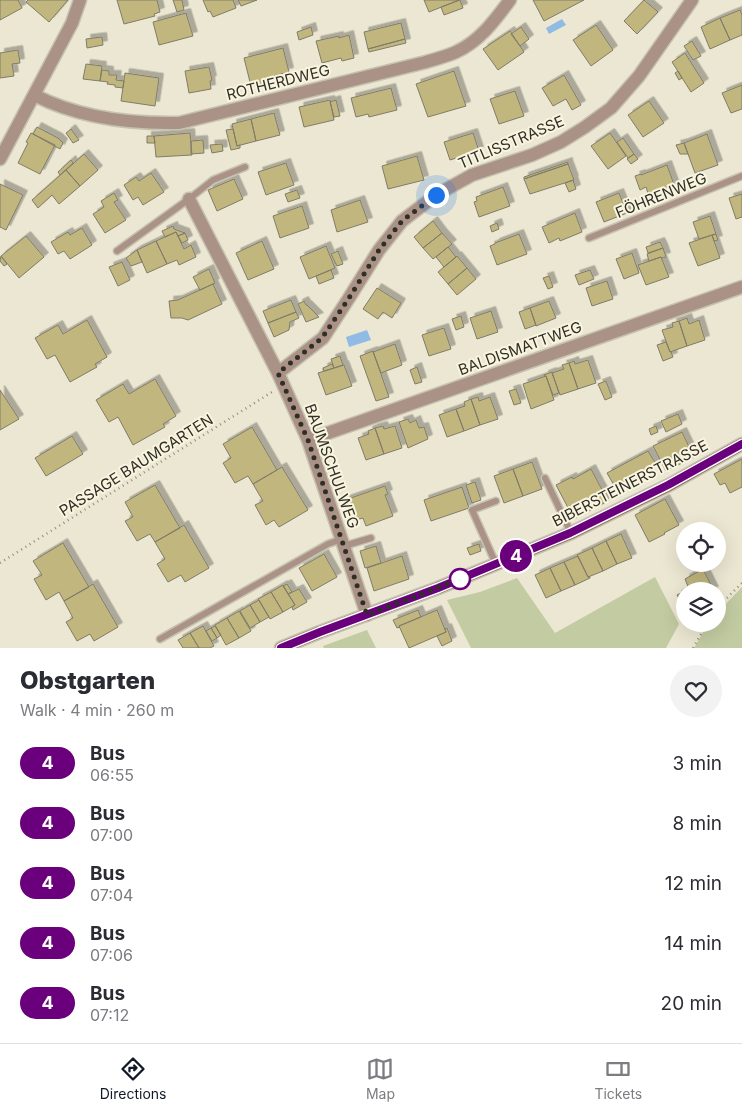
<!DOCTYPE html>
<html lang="en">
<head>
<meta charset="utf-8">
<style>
  body { margin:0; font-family:Inter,sans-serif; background:#f2f2f3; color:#2b2b33; height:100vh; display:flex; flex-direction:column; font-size:19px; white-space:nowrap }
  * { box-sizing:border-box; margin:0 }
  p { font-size:16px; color:#7c7c81 }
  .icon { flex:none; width:28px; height:28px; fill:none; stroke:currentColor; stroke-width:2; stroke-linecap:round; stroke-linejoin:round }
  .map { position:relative; height:648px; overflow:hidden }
  .side { display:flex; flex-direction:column; background:#fff; flex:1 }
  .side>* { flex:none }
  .badge { padding:0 10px; border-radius:16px; font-size:18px; line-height:32px }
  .buttons { position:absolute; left:676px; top:522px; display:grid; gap:10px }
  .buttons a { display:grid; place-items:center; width:50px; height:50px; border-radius:50%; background:#fff; box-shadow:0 5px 20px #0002; font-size:25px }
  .you { position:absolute; width:25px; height:25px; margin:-12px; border:4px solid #fff; border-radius:50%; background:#1a73e8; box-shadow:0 0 0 8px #1a73e833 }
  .map>.badge { position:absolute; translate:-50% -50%; box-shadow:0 0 0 2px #fff }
  .round { display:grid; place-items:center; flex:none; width:52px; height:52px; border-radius:26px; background:#f2f2f3 }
  .summary { display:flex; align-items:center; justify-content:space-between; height:85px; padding:0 20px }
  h1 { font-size:24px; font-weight:800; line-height:38px }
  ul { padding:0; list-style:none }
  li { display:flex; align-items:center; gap:15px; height:60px; padding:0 20px }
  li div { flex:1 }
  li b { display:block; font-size:19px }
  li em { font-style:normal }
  li .badge { min-width:55px; font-weight:700; text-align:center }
  .tab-bar { display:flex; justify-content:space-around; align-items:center; height:70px; border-top:1px solid #e1e1e2; background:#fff; font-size:14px; color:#7c7c81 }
  .tab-bar a { display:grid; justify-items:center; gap:2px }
  .tab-bar .on { color:#111827 }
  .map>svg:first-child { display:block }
  .green { fill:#c3cba2 }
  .water { fill:#90bbe4 }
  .building { fill:#c1b67e; stroke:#807c69; filter:url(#shadow) }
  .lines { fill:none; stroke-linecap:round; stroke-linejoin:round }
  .lane-casing { stroke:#c6c2b0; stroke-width:9 }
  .street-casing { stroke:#c6c2b0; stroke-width:15 }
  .secondary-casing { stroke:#c6c2b0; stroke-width:15 }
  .path { stroke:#918e7f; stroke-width:2.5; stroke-dasharray:1 4; stroke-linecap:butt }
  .lane { stroke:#aa9286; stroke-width:6 }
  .street { stroke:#aa9286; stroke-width:12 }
  .secondary { stroke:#8c6a58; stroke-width:12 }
  .line-casing { stroke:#fff; stroke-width:11 }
  .line { stroke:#6b007d; stroke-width:8 }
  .walk { stroke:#302f27; stroke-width:5; stroke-dasharray:0 9 }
  .stop-dot { fill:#fff; stroke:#6b007d; stroke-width:2.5 }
  .labels { text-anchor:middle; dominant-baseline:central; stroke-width:4; stroke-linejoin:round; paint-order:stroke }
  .street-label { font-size:15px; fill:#302f27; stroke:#f9f4df }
</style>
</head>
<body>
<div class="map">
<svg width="742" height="648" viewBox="0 0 742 648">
  <defs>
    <filter id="shadow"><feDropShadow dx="4.5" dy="-4.5" stdDeviation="0" flood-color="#0004"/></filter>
  </defs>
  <rect width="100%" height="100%" fill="#ebe7d2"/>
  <path class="green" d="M655 577 679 624 666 648H471L447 600 480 592 517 578 555 633Z
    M742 587V648H694L708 624H718V612Z
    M367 630 376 648H324L323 646Z"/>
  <path class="water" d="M562 19 566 25 549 34 546 28Z
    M367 330 371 340 349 347 346 337Z"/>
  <path class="building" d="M0 0H18L22 8 0 20Z
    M28 0H68L49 22 26 2Z
    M117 0H157L160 12 154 14 155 16 124 24Z
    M173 0H182L184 10 177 12Z
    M203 0H233L236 8 213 17 210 11 208 12Z
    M238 0H257L241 6Z
    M424 0H459L429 12Z
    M460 0 463 8 444 15 441 7Z
    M533 0H584L544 21Z
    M644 0 658 12 637 34 624 21Z
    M740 10 742 15V35L730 40 720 18Z
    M186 13 193 36 159 45 153 22Z
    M720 18 730 40 710 49 701 27Z
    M401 23 405 39 368 49 364 32Z
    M596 25 613 50 591 66 573 40Z
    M311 27 313 35 299 40 297 32Z
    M521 27 529 39 520 46 511 34Z
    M510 31 524 52 498 70 483 49Z
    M349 35 354 58 342 61 341 58 322 63 316 41 339 36V38Z
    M102 37 103 45 87 48 86 39Z
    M405 39 406 43 369 52 368 49Z
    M692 41 701 56 693 60 684 46Z
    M283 48 289 72 273 76 274 80 251 86 244 58Z
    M18 50 20 63 12 64 14 76 0 78V53Z
    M685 53 704 83 691 92 672 62Z
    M86 64 102 66 100 81 83 79Z
    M209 67 212 80 210 81 211 89 189 93 185 71Z
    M102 70 109 71V75H117L116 80 124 81 123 88 115 87V85L107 84 108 82 100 81Z
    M454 71 466 106 428 117 416 84Z
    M678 71 682 78 679 80 675 73Z
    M125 73 159 78 155 106 121 101Z
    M564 75 581 105 572 110 566 99 553 106 542 88Z
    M742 85V109L731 113 722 93Z
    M391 88 397 110 369 117 368 114 356 117 351 98Z
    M515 91 524 116 499 124 490 99Z
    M330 100 334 120 304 127 299 107Z
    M336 100 340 116 334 117 330 102Z
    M649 101 664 123 643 137 628 115Z
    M274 113 280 135 256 141 251 119Z
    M251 119 256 141 237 146 232 124Z
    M37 127 58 138 63 143 60 149 33 134Z
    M71 129 79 140 73 143 66 133Z
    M233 129 237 146 240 145V148L231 150 226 130Z
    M31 133 55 145 40 174 18 163 28 143 26 142Z
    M190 133 192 155 156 157 154 136Z
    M473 133 479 151 450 160 444 142Z
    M610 133 626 156 608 169 591 146Z
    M707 134 718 165 695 173 684 143Z
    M147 136H154L155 143H147Z
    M623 138 634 154 628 158 617 142Z
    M203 140 204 153 191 154V141Z
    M684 143 688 154H680L676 145Z
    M222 144 223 151 212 153 210 145Z
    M84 154 98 170 80 186 66 170Z
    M634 154 638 159 631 164 627 159Z
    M417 156 424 180 388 189 382 166Z
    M71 160 73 163 60 175 58 172Z
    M568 162V164L524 179V177Z
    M286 163 294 185 266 195 258 172Z
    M568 164 574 180 530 194 524 179Z
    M667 165 676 190 650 200 646 187 640 190 635 176 641 174V175Z
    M66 170 80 186 59 204 52 195 38 208 32 200Z
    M151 173 164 192 143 205 138 197 133 200 124 185 136 177 139 181Z
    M234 179 243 199 217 211 208 190Z
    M573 180 576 189 569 192 565 183Z
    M0 184 23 195 6 230 0 227Z
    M503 187 510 206 479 217 474 202 477 201 476 197Z
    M297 190 300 198 288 202 285 194Z
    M114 193 118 200 114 202 126 220 105 233 93 214 104 207 101 201Z
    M619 193 627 213 604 222 596 202Z
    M742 194V217L736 219 729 198Z
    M360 200 368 222 337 232 331 210Z
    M302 206 309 228 280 238 273 216Z
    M575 213 582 232 560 241 559 238 549 243 542 227Z
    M710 216 716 234 699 239 693 222Z
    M433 221 442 233 423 248 414 237Z
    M497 223 499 229 492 232 490 226Z
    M173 226 174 229 185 233 178 236 176 232 165 237 162 231Z
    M82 228 92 245 70 259 64 251 58 254 51 242 68 232 70 235Z
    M176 232 184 249 191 245 196 257 179 265 177 260 167 264 156 241Z
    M185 233 188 240 182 243 178 236Z
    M442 233 452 244 433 259 423 248Z
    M519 234 527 254 497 265 490 246 495 244V243Z
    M716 234 718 240 714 241 712 235Z
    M712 235 720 258 698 266 689 243Z
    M26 236 44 257 19 278 1 256Z
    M156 241 167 264 147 273 137 250Z
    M262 241 274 269 248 280 236 253Z
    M660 242 663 248 648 253 646 247Z
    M326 246 335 268 309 279 300 257Z
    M448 247 456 257 444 267 436 257Z
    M663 248 666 257 662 258 661 257 649 261 647 254Z
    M137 250 142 262 131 266 126 258Z
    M338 251 343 264 337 266 331 254Z
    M632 253 639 273 624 279 616 259Z
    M1 256 7 264 4 266 0 261Z
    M457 256 467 268 448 284 438 272Z
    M661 257 669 277 646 285 638 265Z
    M122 262 130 280 118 286 109 267Z
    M467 268 476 279 457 295 448 284Z
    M209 269 215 283 200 290 193 277Z
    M331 270 334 278 319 284 316 276Z
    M590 270 594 279 579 285 575 275Z
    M549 276 553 287 548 289 543 278Z
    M607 281 613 299 592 306 586 288Z
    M213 284 222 304 188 320 182 318H171L169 301 178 300Z
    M377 288 401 303 392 318 383 312 378 319 363 309Z
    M291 300 296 312 268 323 263 311Z
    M304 301 306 305H307L319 317 306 322 298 304Z
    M549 301 556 318 536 326 530 308Z
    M530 308 536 325 525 329 519 312Z
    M491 311 498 332 477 339 470 318Z
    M296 312 299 318 290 322 289 330 274 337 268 323Z
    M461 316 464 327 456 330 452 319Z
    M687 318 689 324 699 320 705 340 687 346 679 321Z
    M87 320 107 357 95 364 97 367 70 382 55 355 47 359 35 338 58 325 63 334Z
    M679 321 687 346 670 352 662 330 673 327 672 323Z
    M444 328 451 349 429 356 422 335Z
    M666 342 670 352H671L673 357 663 361 657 345Z
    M395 344 402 365 381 373 373 352Z
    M373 351 389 397 376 401 360 356Z
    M340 356 343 365 334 368 331 359Z
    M588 360 596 383 578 389 569 363 574 361 575 364Z
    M569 363 578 389 560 395 552 373 564 369 562 365Z
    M332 364 334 368 324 371 323 368Z
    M344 365 352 386 326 395 318 373Z
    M417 367 422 382 415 384 410 370Z
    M552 372 559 393 553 395 546 376H544V375Z
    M546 376 554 400 531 409 523 384Z
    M155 379 176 416 163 424 165 427 133 445 118 417 109 422 96 400 123 384 129 394Z
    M606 381 612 397 605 400 598 384Z
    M516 389 521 403 514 405 509 391Z
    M0 390 19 419 0 430Z
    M478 397 479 401 490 397 498 419 480 425 471 399Z
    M471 399 480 425 464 431 456 409 465 406 464 402Z
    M456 409 464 431 447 437 439 415Z
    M678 414 682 424 666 432 661 421Z
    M408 419 410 423 416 420 419 428 424 427 428 439 408 448 399 422Z
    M383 426 384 429 395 426 402 448 384 454 375 428Z
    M656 426 658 432 651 435 649 429Z
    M252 427 277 470 253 484 248 476 235 483 223 463 231 458 223 444Z
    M375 428 384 454 366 460 358 438 369 434 368 431Z
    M682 432 694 457 666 471 653 446Z
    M72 436 83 454 46 476 35 458Z
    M648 451 656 464 615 487 607 473Z
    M742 459V487L730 493 725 483 720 485 714 474Z
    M532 462 542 489 523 496 513 469Z
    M282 467 308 510 279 527 274 520 266 525 255 505 263 501 253 484Z
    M513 469 523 496 504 503 494 476Z
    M591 469 608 501 574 519 556 485 572 477 573 479Z
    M475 482 481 500 472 503 466 485Z
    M155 485 180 528 155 542 150 534 137 541 125 521 133 517 125 502Z
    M385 486 388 494 385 495 393 516 366 526 363 518 353 521 345 500Z
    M462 487 469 508 431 521 424 500Z
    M665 499 679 525 664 533 665 534 649 542 635 515Z
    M184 525 209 568 185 582 181 575 168 582 157 564 165 559 155 542Z
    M621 534 632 558 617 564 606 541Z
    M606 541 617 564 603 571 592 548Z
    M63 543 89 587 64 601 59 592 46 600 34 579 42 575 33 561Z
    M479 544 481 551 470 555 467 548Z
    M376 546 381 563 365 568 360 551Z
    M592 548 603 571 588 577 577 555Z
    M324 554 337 577 312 591 299 568Z
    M402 556 409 579 374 591 367 568Z
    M578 556 588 577H590V578L575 585 564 562Z
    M564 562 575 585 561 591 550 568Z
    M550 568 561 591 546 598 535 575Z
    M703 569 714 591H685V606L684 607 677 595 689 589 685 579Z
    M93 584 118 627 94 641 90 634 77 641 66 622 73 618 64 601Z
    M287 584 292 592 288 594 283 586Z
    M283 585 295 605 283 612 271 592Z
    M299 589 307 602 293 610 292 607 295 605 288 594Z
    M271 592 283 612 270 619 258 599Z
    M259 600 269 617 260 622 250 605Z
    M250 605 260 622 250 628 240 611Z
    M418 610 421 617 399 626 400 627 397 628 393 620Z
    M437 610 446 632 409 648 399 626Z
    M239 611 251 631 239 638 227 618Z
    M227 618 239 638 226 645 215 625Z
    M203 626 214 646 210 648H199L190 633Z
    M215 626 221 635 217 638 211 628Z
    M211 628 217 638 212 641 206 631Z
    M447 628 452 641 442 646 437 636 446 632 445 629Z
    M190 633 199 648H183L178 640Z"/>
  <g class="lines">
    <g class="lane-casing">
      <path id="lane" d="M589 238 742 176
        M117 251 189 199 213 180 245 167
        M545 478 571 533
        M496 501 472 510 496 564
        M344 546 371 538
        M160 639 328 544 342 539"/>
    </g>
    <g class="street-casing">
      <path id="street" d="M34 95C79 118 129 124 179 123L426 62C436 59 447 56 456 52 480 41 495 20 510 0
        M0 159 72 23 80 0
        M189 199 278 373 308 440 367 615
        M278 373 323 338 349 298 379 250 402 221 436 195 472 175 532 155 561 142 585 127 611 108 639 76 692 0
        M308 440 742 287"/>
    </g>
    <g class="secondary-casing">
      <path id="secondary" d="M281 648 320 632 438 588 571 533 669 485 742 444"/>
    </g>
    <path class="path" d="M0 563 272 392
      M718 610 727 598 742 583
      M693 648 707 624"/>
    <use href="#lane" class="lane"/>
    <use href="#street" class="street"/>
    <use href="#secondary" class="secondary"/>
  </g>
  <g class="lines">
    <g class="line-casing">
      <path id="line" d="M281 648 320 632 438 588 570 533 668 485 742 444"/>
    </g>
    <use href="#line" class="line"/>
    <path class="walk" d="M436 195 402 221 379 250 349 298 322 338 278 373 308 440 367 615 460 579"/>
  </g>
  <circle class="stop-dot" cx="460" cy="579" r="10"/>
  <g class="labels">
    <g class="street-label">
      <text transform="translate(278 82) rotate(-14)">ROTHERDWEG</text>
      <text transform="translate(511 142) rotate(-23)">TITLISSTRASSE</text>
      <text transform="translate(661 195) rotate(-22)">FÖHRENWEG</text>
      <text transform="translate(520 348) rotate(-20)">BALDISMATTWEG</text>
      <text transform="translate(136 465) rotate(-32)">PASSAGE BAUMGARTEN</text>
      <text transform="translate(332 466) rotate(70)">BAUMSCHULWEG</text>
      <text transform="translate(630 483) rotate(-27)">BIBERSTEINERSTRASSE</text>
    </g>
  </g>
</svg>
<div class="buttons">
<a><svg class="icon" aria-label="locate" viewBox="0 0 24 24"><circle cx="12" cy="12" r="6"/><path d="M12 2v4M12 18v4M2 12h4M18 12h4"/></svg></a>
<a><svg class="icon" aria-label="layers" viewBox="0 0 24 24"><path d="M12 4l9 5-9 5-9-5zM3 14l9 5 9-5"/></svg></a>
</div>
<div class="you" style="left:436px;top:195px"></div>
<b class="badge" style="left:516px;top:556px;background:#6b007d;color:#fff">4</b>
</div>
<section class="side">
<div class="summary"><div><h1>Obstgarten</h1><p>Walk · 4 min · 260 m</p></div><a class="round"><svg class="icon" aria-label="heart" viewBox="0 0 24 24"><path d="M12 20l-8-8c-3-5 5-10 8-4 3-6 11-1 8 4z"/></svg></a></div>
<ul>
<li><span class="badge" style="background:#6b007d;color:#fff">4</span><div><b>Bus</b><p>06:55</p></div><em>3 min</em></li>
<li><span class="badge" style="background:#6b007d;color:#fff">4</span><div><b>Bus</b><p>07:00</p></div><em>8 min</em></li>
<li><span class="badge" style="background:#6b007d;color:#fff">4</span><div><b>Bus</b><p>07:04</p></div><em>12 min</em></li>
<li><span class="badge" style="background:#6b007d;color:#fff">4</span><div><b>Bus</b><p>07:06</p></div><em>14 min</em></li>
<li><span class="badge" style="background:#6b007d;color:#fff">4</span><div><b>Bus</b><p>07:12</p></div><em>20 min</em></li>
</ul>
</section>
<nav class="tab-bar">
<a class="on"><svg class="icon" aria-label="directions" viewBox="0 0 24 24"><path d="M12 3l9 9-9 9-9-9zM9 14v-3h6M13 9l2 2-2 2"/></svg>Directions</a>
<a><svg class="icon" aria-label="map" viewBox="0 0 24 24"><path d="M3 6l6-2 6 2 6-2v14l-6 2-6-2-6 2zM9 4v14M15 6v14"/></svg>Map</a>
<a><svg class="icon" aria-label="tickets" viewBox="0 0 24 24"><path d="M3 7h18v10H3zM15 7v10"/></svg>Tickets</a>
</nav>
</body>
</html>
